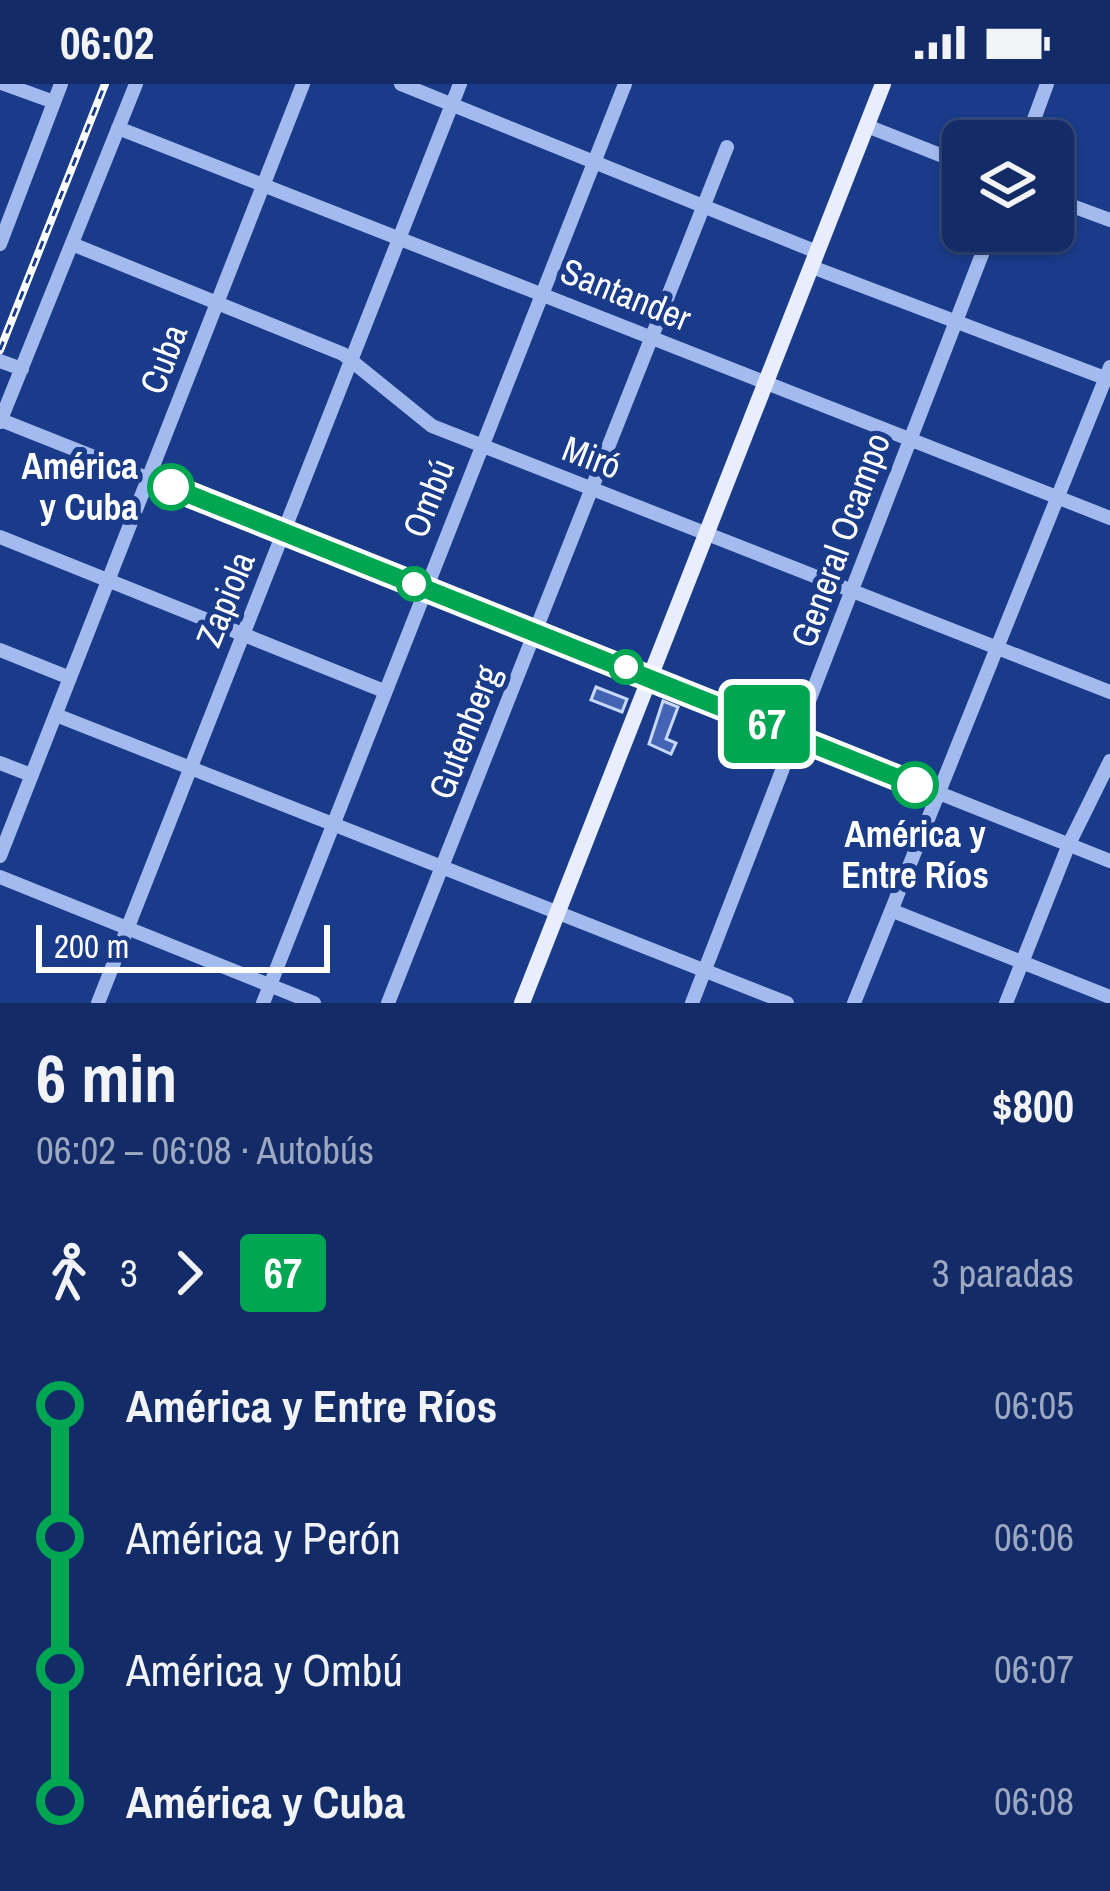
<!DOCTYPE html>
<html lang="es">
<head>
<meta charset="utf-8">
<style>
  body { margin:0; font-family:"Archivo Narrow",sans-serif; background:#203870; color:#f1f3f6; height:100vh; display:flex; flex-direction:column; font-size:45px; white-space:nowrap }
  * { box-sizing:border-box; margin:0 }
  p { font-size:39px; color:#9da7c0 }
  .icon { flex:none; width:66px; height:66px; fill:none; stroke:currentColor; stroke-width:2; stroke-linecap:round; stroke-linejoin:round }
  .map { position:relative; height:919px; overflow:hidden }
  .details { display:flex; flex-direction:column; background:#132c67; flex:1 }
  .details>* { flex:none }
  .badge { padding:0 24px; border-radius:9px; font-size:42px; line-height:78px }
  .buttons { position:absolute; left:942px; top:36px; display:grid; gap:24px }
  .buttons a { display:grid; place-items:center; width:132px; height:132px; border-radius:18px; background:#132c67; box-shadow:0 3px 9px #0004,0 0 0 3px #32487b; font-size:60px }
  .scale { position:absolute; left:36px; bottom:30px; width:294px; box-sizing:border-box; padding-left:12px; border:6px solid #fff; border-top:0; font-size:33px; line-height:42px; white-space:nowrap; color:#fff; -webkit-text-stroke:9px #193b89; paint-order:stroke }
  .map>.badge { position:absolute; translate:-50% -50%; box-shadow:0 0 0 6px #fff }
  .legs { display:flex; align-items:center; gap:18px; height:132px; padding:0 36px; font-size:39px }
  .legs p { margin-inline-start:auto }
  .head { display:flex; align-items:center; justify-content:space-between; height:204px; padding:0 36px }
  h1 { font-size:66px; font-weight:700; line-height:90px }
  ul { padding:0 36px; list-style:none }
  li { display:flex; align-items:center; gap:42px; height:132px; font-size:45px }
  li i { display:grid; place-items:center; width:18px; height:100%; margin:0 15px; background:currentColor }
  li i::after { content:''; width:30px; height:30px; margin:-15px; border:9px solid; border-radius:50%; background:#132c67 }
  li p { margin-inline-start:auto }
  li:first-child i { background:linear-gradient(#0000 50%,currentColor 0) }
  li:last-child i { background:linear-gradient(currentColor 50%,#0000 0) }
  .status { display:flex; justify-content:space-between; align-items:center; height:84px; padding:0 60px; background:#132c67; direction:ltr }
  .status svg { height:33px; fill:currentColor }
  .map>svg:first-child { display:block }
  .building { fill:#4264b2; stroke:#c8d8fa; stroke-width:3 }
  .lines { fill:none; stroke-linecap:round; stroke-linejoin:round }
  .minor { stroke:#a2baed; stroke-width:14 }
  .major { stroke:#e9eeff; stroke-width:16 }
  .rail-casing { stroke:#fff; stroke-width:8 }
  .rail { stroke:#193b89; stroke-width:3; stroke-dasharray:9; stroke-linecap:butt }
  .line-1-casing { stroke:#fff; stroke-width:27 }
  .line-1 { stroke:#00a651; stroke-width:18 }
  .stop-1-dot { fill:#fff; stroke:#00a651; stroke-width:6 }
  .labels { text-anchor:middle; dominant-baseline:central; stroke-width:10; stroke-linejoin:round; paint-order:stroke }
  .street-label { font-size:36px; fill:#fff; stroke:#193b89 }
  .stop-label { font-size:36px; font-weight:bold; fill:#fff; stroke:#193b89; text-anchor:end }
</style>
</head>
<body>
<div class="status"><b>06:02</b><svg viewBox="0 0 49 12"><path d="M0 12V9h3v3zM5 12V6h3v6zM10 12V3h3v9zM15 12V0h3v12zM26 1h20v11H26zM47 4h2v5h-2z"/></svg></div>
<div class="map">
<svg width="1110" height="919" viewBox="0 0 1110 919">
  <rect width="100%" height="100%" fill="#193b89"/>
  <path class="building" d="M596 603 627 615 622 628 591 616Z
    M663 617 678 623 666 655 676 659 671 670 649 660Z"/>
  <g class="lines">
    <path class="minor" d="M4 0 54 18
      M401 0 817 168
      M867 42 963 80
      M118 44 1110 434
      M1026 57 1047 0
      M1053 115 1110 136
      M0 160 61 0
      M72 160 343 270 432 342 1110 608
      M812 183 1110 296
      M0 277 22 285
      M1 336 1110 777
      M0 338 136 0
      M0 453 384 607
      M0 566 70 594
      M56 631 787 919
      M0 679 31 691
      M0 772 303 0
      M0 793 314 919
      M893 827 1110 913
      M98 919 460 0
      M263 919 625 0
      M388 919 727 63
      M692 919 991 147
      M854 919 1110 283
      M1006 919 1069 760 1110 677"/>
    <path class="major" d="M522 919 883 0"/>
    <g class="rail-casing">
      <path id="rail" d="M0 266 105 0"/>
    </g>
    <use href="#rail" class="rail"/>
  </g>
  <g class="lines">
    <g class="line-1-casing">
      <path id="line-1" d="M171 403 915 701"/>
    </g>
    <use href="#line-1" class="line-1"/>
  </g>
  <g class="stop-1-dot">
    <circle cx="171" cy="403" r="21"/>
    <circle cx="414" cy="500" r="15"/>
    <circle cx="626" cy="583" r="15"/>
    <circle cx="915" cy="701" r="21"/>
  </g>
  <g class="labels">
    <g class="street-label">
      <text transform="translate(626 210) rotate(22)">Santander</text>
      <text transform="translate(163 275) rotate(-69)">Cuba</text>
      <text transform="translate(592 373) rotate(21)">Miró</text>
      <text transform="translate(428 414) rotate(-68)">Ombú</text>
      <text transform="translate(840 456) rotate(-70)">General Ocampo</text>
      <text transform="translate(225 515) rotate(-68)">Zapiola</text>
      <text transform="translate(464 648) rotate(-69)">Gutenberg</text>
    </g>
    <g class="stop-label">
      <text x="138" y="382">América<tspan x="138" dy="41">y Cuba</tspan></text>
      <text x="915" y="750" text-anchor="middle">América y<tspan x="915" dy="41">Entre Ríos</tspan></text>
    </g>
  </g>
</svg>
<div class="buttons">
<a><svg class="icon" aria-label="layers" viewBox="0 0 24 24"><path d="M12 4l9 5-9 5-9-5zM3 14l9 5 9-5"/></svg></a>
</div>
<div class="scale">200 m</div>
<b class="badge" style="left:767px;top:640px;background:#00a651;color:#fff">67</b>
</div>
<section class="details">
<div class="head"><div><h1>6 min</h1><p>06:02 – 06:08 · Autobús</p></div><b>$800</b></div>
<div class="legs"><svg class="icon" aria-label="walk" viewBox="0 0 24 24"><circle cx="13" cy="4" r="2"/><path d="M13 8l-2 6 4 7M11 14l-3 7M7 12l3-4h3l4 4"/></svg>3<svg class="icon" aria-label="forward" viewBox="0 0 24 24"><path d="M9 5l7 7-7 7"/></svg><b class="badge" style="background:#00a651;color:#fff">67</b><p>3 paradas</p></div>
<ul>
<li><i style="color:#00a651"></i><b>América y Entre Ríos</b><p>06:05</p></li>
<li><i style="color:#00a651"></i><span>América y Perón</span><p>06:06</p></li>
<li><i style="color:#00a651"></i><span>América y Ombú</span><p>06:07</p></li>
<li><i style="color:#00a651"></i><b>América y Cuba</b><p>06:08</p></li>
</ul>
</section>
</body>
</html>
